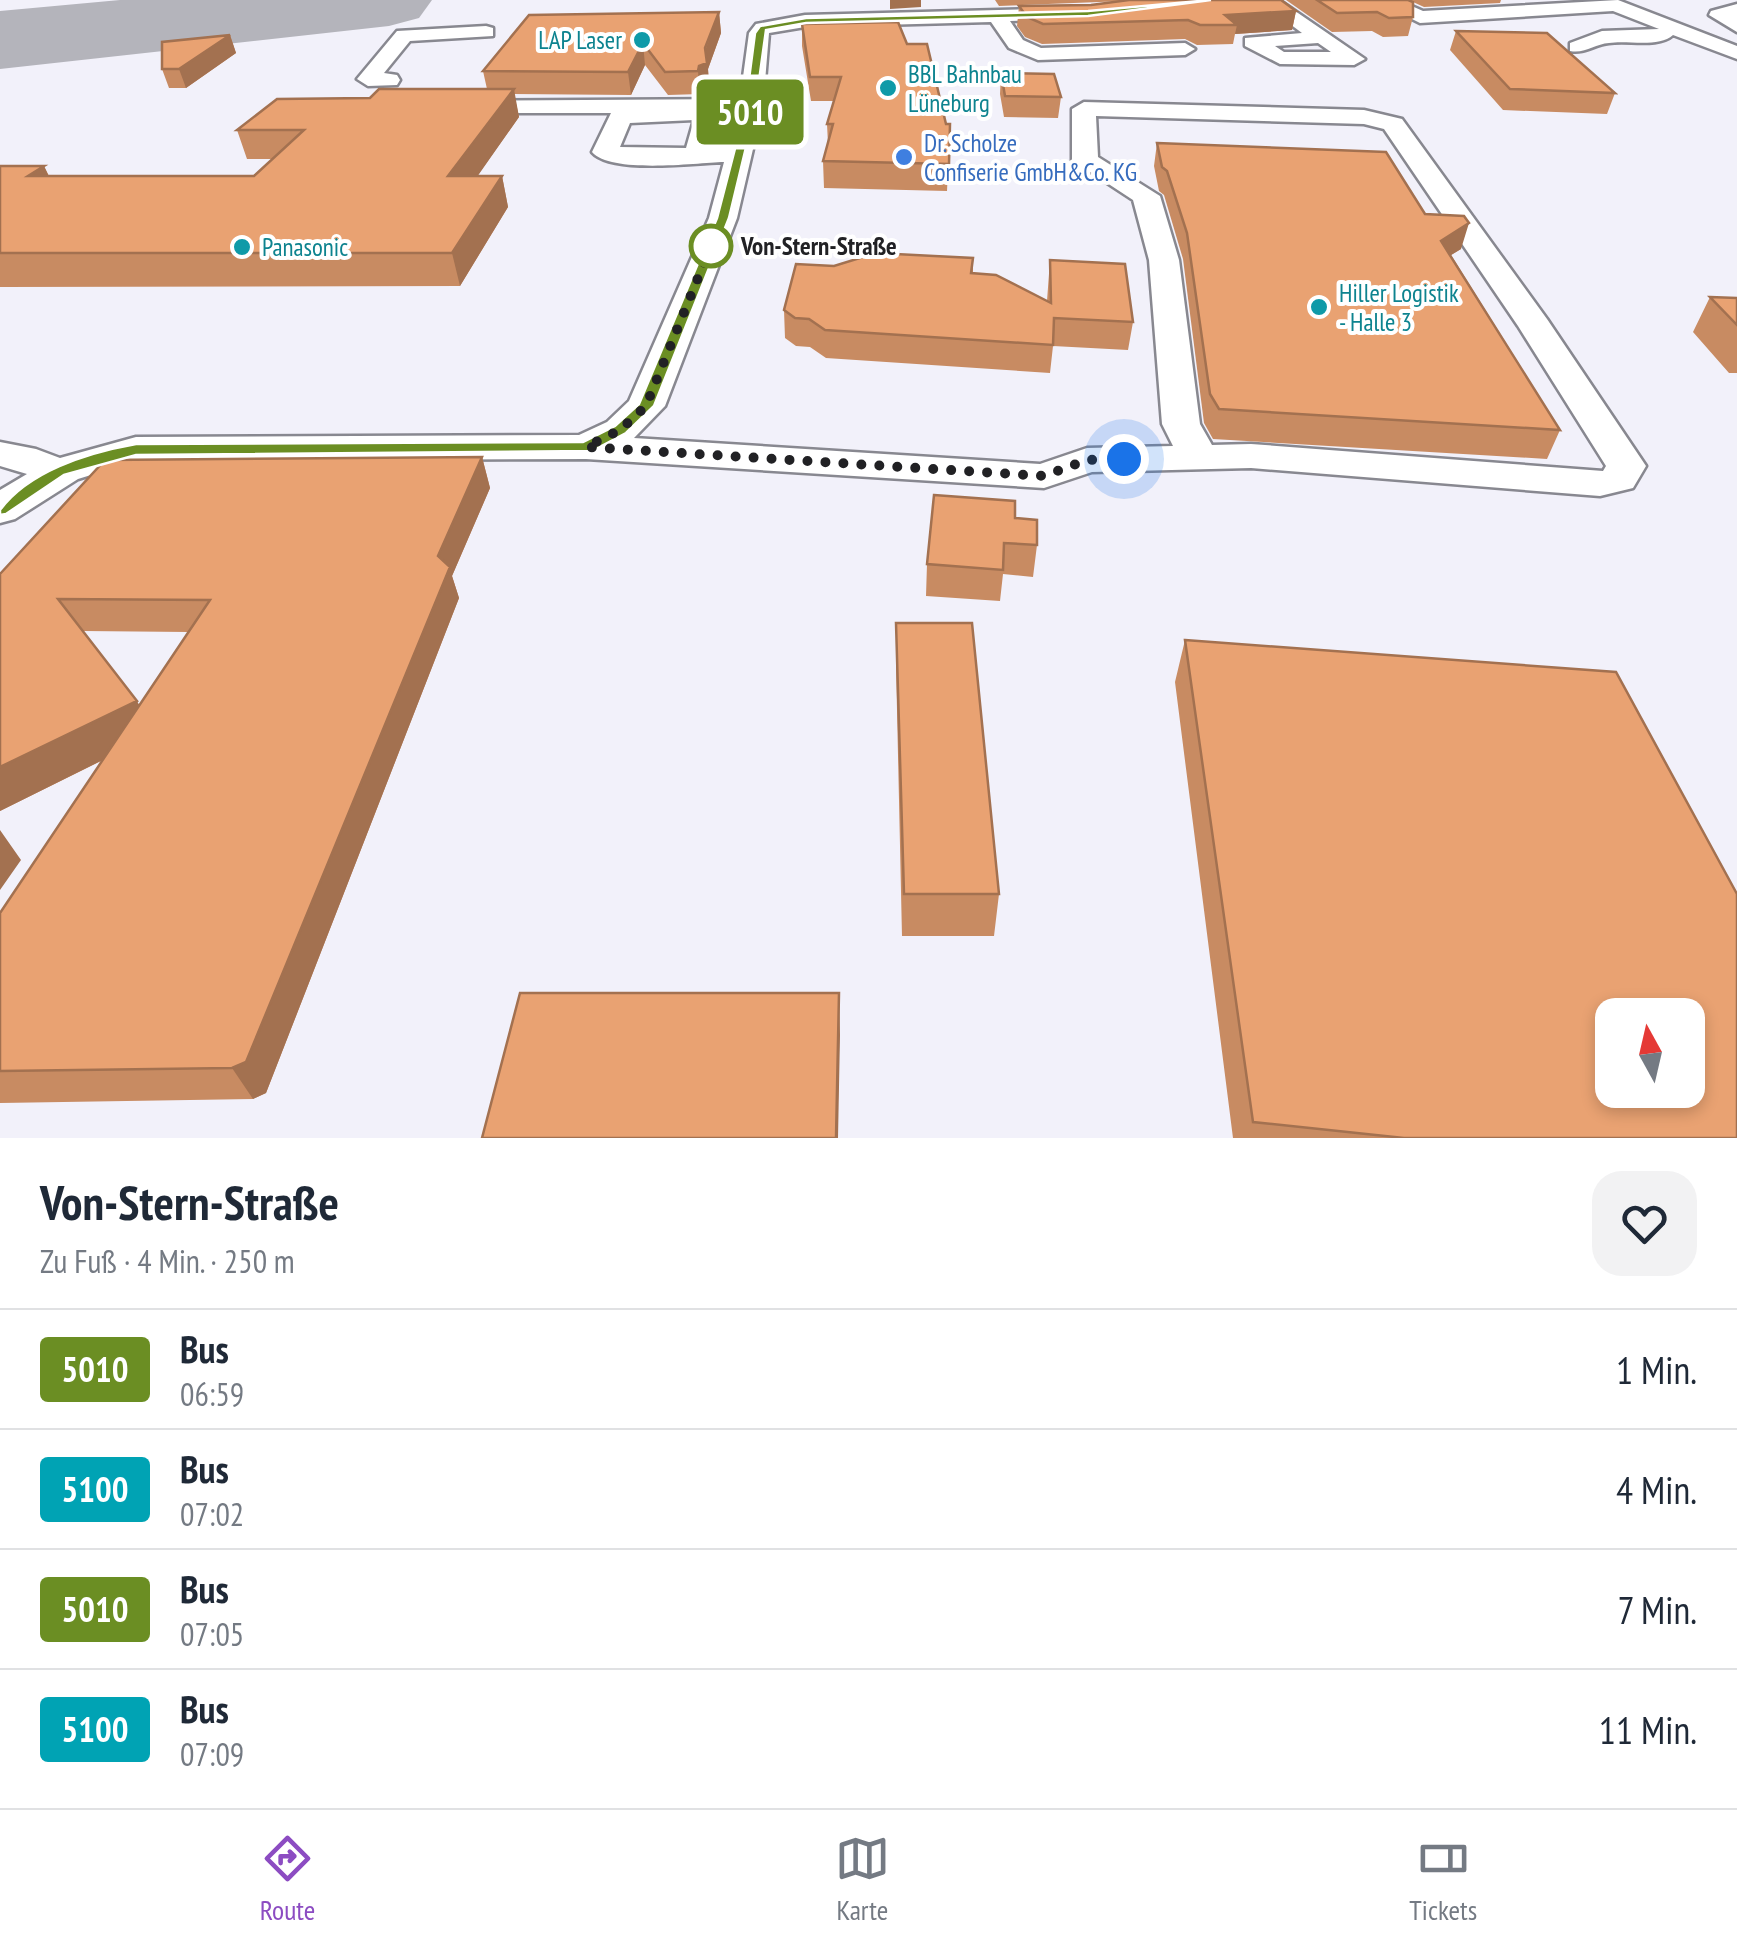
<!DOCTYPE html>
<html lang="de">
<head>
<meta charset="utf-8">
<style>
  body { margin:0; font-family:"PT Sans Narrow",sans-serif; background:#f2f2f3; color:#1f2937; height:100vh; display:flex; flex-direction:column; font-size:38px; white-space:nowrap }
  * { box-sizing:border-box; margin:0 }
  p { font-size:32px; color:#747a83 }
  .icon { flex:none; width:55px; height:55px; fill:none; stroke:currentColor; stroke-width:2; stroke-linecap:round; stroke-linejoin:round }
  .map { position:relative; height:1138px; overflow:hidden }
  .side { display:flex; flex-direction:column; background:#fff; flex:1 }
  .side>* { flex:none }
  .badge { padding:0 20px; border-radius:8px; font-size:35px; line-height:65px }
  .needle { width:65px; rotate:352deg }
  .buttons { position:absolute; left:1595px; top:998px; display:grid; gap:20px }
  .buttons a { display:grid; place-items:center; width:110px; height:110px; border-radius:20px; background:#fff; box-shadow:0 5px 15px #0003; font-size:50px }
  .you { position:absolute; width:50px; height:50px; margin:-25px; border:8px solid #fff; border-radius:50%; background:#1a73e8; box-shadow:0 0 0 15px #1a73e833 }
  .map>.badge { position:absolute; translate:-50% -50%; box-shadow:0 0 0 5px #fff }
  .round { display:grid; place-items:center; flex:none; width:105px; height:105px; border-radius:30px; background:#f2f2f3 }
  .summary { display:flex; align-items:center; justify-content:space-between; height:170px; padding:0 40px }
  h1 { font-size:48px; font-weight:700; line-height:75px }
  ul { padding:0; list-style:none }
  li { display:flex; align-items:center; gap:30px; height:120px; padding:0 40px; border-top:2px solid #e0e1e3 }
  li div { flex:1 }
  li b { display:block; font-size:38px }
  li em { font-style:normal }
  li .badge { min-width:110px; font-weight:700; text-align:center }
  .dock { display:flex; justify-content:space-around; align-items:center; height:140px; border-top:2px solid #e0e1e3; background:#fff; font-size:28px; color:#747a83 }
  .dock a { display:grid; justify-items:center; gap:5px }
  .dock .on { color:#8c4cc2 }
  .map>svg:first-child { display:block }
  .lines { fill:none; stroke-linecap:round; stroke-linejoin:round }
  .runway { fill:#b4b4bb; fill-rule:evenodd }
  .minor-casing { stroke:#888890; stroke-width:5 }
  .minor { fill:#fff; fill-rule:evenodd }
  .wall { fill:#c88b62; fill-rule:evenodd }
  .shaded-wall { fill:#a37150 }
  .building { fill:#e9a272; stroke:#a37150; stroke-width:2.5; fill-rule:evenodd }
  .line { fill:#6b8e23; stroke:#fff; stroke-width:2.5 }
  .walk { stroke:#212124; stroke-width:10; stroke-dasharray:0 18 }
  .culture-dot { fill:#0f9aa8; stroke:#fff; stroke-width:4 }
  .shop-dot { fill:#3f7fe0; stroke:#fff; stroke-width:4 }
  .stop-dot { fill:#fff; stroke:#6b8e23; stroke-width:5 }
  .labels { text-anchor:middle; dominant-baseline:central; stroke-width:8; stroke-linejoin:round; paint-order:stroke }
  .far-culture-label { font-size:25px; fill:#0d838f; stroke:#fff; text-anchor:start }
  .far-shop-label { font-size:25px; fill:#366cbe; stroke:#fff; text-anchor:start }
  .far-stop-label { font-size:25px; font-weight:bold; fill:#212124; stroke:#fff; text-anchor:start }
</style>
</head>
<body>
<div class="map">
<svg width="1737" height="1138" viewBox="0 0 1737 1138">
  <rect width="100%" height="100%" fill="#f2f1fa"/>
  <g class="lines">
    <path class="runway" d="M120 0H432L419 18 389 26 0 69V11Z"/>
    <g class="minor-casing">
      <path id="minor" d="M1258 0H1279L1365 59 1354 65 1280 64 1245 46V38L1302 33ZM1318 43 1331 52H1284L1275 46Z
        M1374 0H1398L1423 11 1618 0 1737 46V59L1673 35C1659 48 1628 40 1609 43 1595 44 1585 54 1570 51V43L1602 31 1659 29 1613 11 1420 23Z
        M1737 4V32L1709 15 1711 11Z
        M1077 8 1086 14 1084 18 1010 21 1023 40 1041 48 1185 43 1195 49 1185 55 1038 60 1009 48 991 22 805 27 769 33 763 106 737 218 665 406 634 438 1040 464 1087 448 1173 446 1162 424 1149 260 1133 200 1072 160V109L1084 102 1364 110 1402 119 1547 319 1646 466 1633 488 1600 496 1251 468 1092 472 1044 488 586 459 136 461 78 479 15 519 0 523V490L27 474 0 466V442L36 449 60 458 136 437 579 435 607 422 629 401 709 218 724 162C695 163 611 174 592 152L611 113H458L450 111 446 106 450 101 740 99 749 33 756 24 805 15ZM717 113H737L728 147H711ZM1096 116 1364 124 1384 129 1518 326 1606 466 1603 471 1251 444 1212 445 1200 424 1179 260 1160 196 1098 157ZM694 120 686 148 620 147 630 123Z
        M486 26 493 28V36L410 41 384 73 397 75 400 80 397 85 368 86 357 79 397 31Z"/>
    </g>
    <use href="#minor" class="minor"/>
  </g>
  <path class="wall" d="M995 0H1281L1296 11 1292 30 1235 34 1233 44 1197 45 1185 39 1042 44 1025 37 1017 26 1019 6 1091 5 1125 1 999 6Z
    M1286 0H1501L1500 3 1424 7 1413 2V17L1408 36 1383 37 1372 31 1332 32Z
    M719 12 721 33 708 69 709 85 701 88 700 94 668 95 645 65 631 95 514 94 519 117 477 176H502L508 207 460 286 0 287V166H44L49 176H254L272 159H247L237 130 370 98 487 89 483 71Z
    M802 24 907 44 946 124H950L947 191 824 188 823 161 828 144 827 124 834 101H811L802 46Z
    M1456 31 1615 93 1607 114 1503 110 1450 50Z
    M230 35 236 53 186 88H169L162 69Z
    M1001 73 1061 97 1058 118 1004 117 1000 94Z
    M1157 143 1425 214 1461 249 1451 255 1560 430 1547 459 1213 439 1204 423 1183 259 1164 195 1159 191 1154 166Z
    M973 258V273L1047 301 1050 260 1133 322 1128 350 1053 346 1050 373 826 358 810 347 796 346 785 338 784 310 834 266Z
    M1710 297 1737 298V373H1729L1693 332Z
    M482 457 490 488 452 576 459 598 266 1093 253 1099 0 1103V913L103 760 0 811V574ZM83 631 188 632 139 705Z
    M1015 518 1037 545 1033 577 1003 574 1000 601 926 596 927 564Z
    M896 623 999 894 994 936H902L896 665Z
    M1185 640 1737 1138H1233L1175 682Z"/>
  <path class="shaded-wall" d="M890 0H921V7L890 9Z
    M1296 11 1292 30 1235 34 1237 25 1225 15Z
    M719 12 721 33 708 69 709 85 701 88 700 94 698 71Z
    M230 35 236 53 186 88 179 69Z
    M643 43 645 65 631 95 628 72Z
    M514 89 519 117 456 207 448 176Z
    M44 166 58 196 28 176Z
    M502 176 508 207 460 286 452 253Z
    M1469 223 1461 249 1433 266 1441 241Z
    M482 457 490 488 452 576 459 598 266 1093 253 1099 232 1068 438 556Z
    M137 701 155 734 0 811V767Z
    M0 830 21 860 0 890Z
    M839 993 840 1035 838 1138H836Z"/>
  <path class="building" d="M1129 0H1281L1296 11 1225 15 1237 25H1200L1188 20 1043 24 1027 17 1019 6 1091 5Z
    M1317 0H1408L1413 2V17L1389 18 1377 12 1337 13Z
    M719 12 705 48 707 63 699 66 698 71 665 72 643 43 628 72 483 71 529 15Z
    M898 22 907 44H927L946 124H950L949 164 823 161 833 124H827L841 77H810L802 24Z
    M1456 31 1547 33 1615 93 1510 89Z
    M230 35 179 69H162V42Z
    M1001 73 1054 74 1061 97 1005 96Z
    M379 89H514L448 176H502L452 253H0V166H44L28 176H254L304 130H237L277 99 370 98Z
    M1157 143 1386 152 1425 214 1464 216 1469 223 1441 241 1560 430 1219 409 1210 394 1187 233 1167 171 1162 167Z
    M876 253 973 258 971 273 996 275 1051 303 1050 260 1125 264 1133 322 1054 318 1053 345 825 330 809 319 795 318 784 310 796 264 834 266Z
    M1710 297 1737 298V325Z
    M482 457 438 556 450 567 246 1062 232 1068 0 1071V913L210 600 58 599 137 701 0 767V574L105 460Z
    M934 495 1015 501V518L1037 520V545L1004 543 1003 570 927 564Z
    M896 623H972L999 894H904Z
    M1185 640 1616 672 1737 894V1138H1404L1253 1122ZM1612 1015H1688V1090H1612Z
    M520 993H839L836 1138H482Z"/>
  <path class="line" d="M1211 0 1088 16 806 23 766 30 755 110 729 218 654 406 626 433 592 451 136 455 64 475 6 514 0 515V510C28 472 85 453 136 444L583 442 615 426 639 404 717 218 745 110 755 33 760 26 806 18 1088 11Z"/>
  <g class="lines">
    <path class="walk" d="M711 246 646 406 620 430 586 447 1044 476 1087 460 1124 459"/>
  </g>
  <g class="culture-dot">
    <circle cx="642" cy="40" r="10"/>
    <circle cx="888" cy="88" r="10"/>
    <circle cx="242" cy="247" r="10"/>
    <circle cx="1319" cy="307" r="10"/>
  </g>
  <circle class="shop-dot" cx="904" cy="157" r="10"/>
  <circle class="stop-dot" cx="711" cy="246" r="20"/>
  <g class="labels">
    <g class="far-culture-label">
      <text x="622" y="40" text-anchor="end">LAP Laser</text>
      <text x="908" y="74">BBL Bahnbau<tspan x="908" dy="29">Lüneburg</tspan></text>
      <text x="262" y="247">Panasonic</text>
      <text x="1339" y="293">Hiller Logistik<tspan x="1339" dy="29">- Halle 3</tspan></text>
    </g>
    <g class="far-shop-label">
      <text x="924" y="143">Dr. Scholze<tspan x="924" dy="29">Confiserie GmbH&amp;Co. KG</tspan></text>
    </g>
    <g class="far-stop-label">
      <text x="741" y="246">Von-Stern-Straße</text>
    </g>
  </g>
</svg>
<div class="buttons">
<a><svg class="needle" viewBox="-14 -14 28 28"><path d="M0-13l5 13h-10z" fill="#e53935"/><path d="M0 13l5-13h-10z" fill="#747a83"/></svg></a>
</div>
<div class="you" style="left:1124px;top:459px"></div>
<b class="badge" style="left:750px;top:112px;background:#6b8e23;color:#fff">5010</b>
</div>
<section class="side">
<div class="summary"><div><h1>Von-Stern-Straße</h1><p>Zu Fuß · 4 Min. · 250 m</p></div><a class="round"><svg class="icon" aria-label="heart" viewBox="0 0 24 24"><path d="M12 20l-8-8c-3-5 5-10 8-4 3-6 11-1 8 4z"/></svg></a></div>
<ul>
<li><span class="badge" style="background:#6b8e23;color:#fff">5010</span><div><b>Bus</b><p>06:59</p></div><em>1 Min.</em></li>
<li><span class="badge" style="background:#00a3b4;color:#fff">5100</span><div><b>Bus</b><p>07:02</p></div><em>4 Min.</em></li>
<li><span class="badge" style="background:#6b8e23;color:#fff">5010</span><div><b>Bus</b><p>07:05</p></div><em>7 Min.</em></li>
<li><span class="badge" style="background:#00a3b4;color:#fff">5100</span><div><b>Bus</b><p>07:09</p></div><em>11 Min.</em></li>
</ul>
</section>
<nav class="dock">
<a class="on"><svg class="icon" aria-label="directions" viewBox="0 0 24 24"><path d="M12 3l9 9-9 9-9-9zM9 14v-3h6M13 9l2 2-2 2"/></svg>Route</a>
<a><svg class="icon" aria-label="map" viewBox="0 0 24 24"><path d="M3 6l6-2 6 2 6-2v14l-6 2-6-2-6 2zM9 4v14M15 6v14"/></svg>Karte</a>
<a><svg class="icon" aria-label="tickets" viewBox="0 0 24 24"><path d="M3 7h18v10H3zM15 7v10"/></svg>Tickets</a>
</nav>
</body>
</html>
